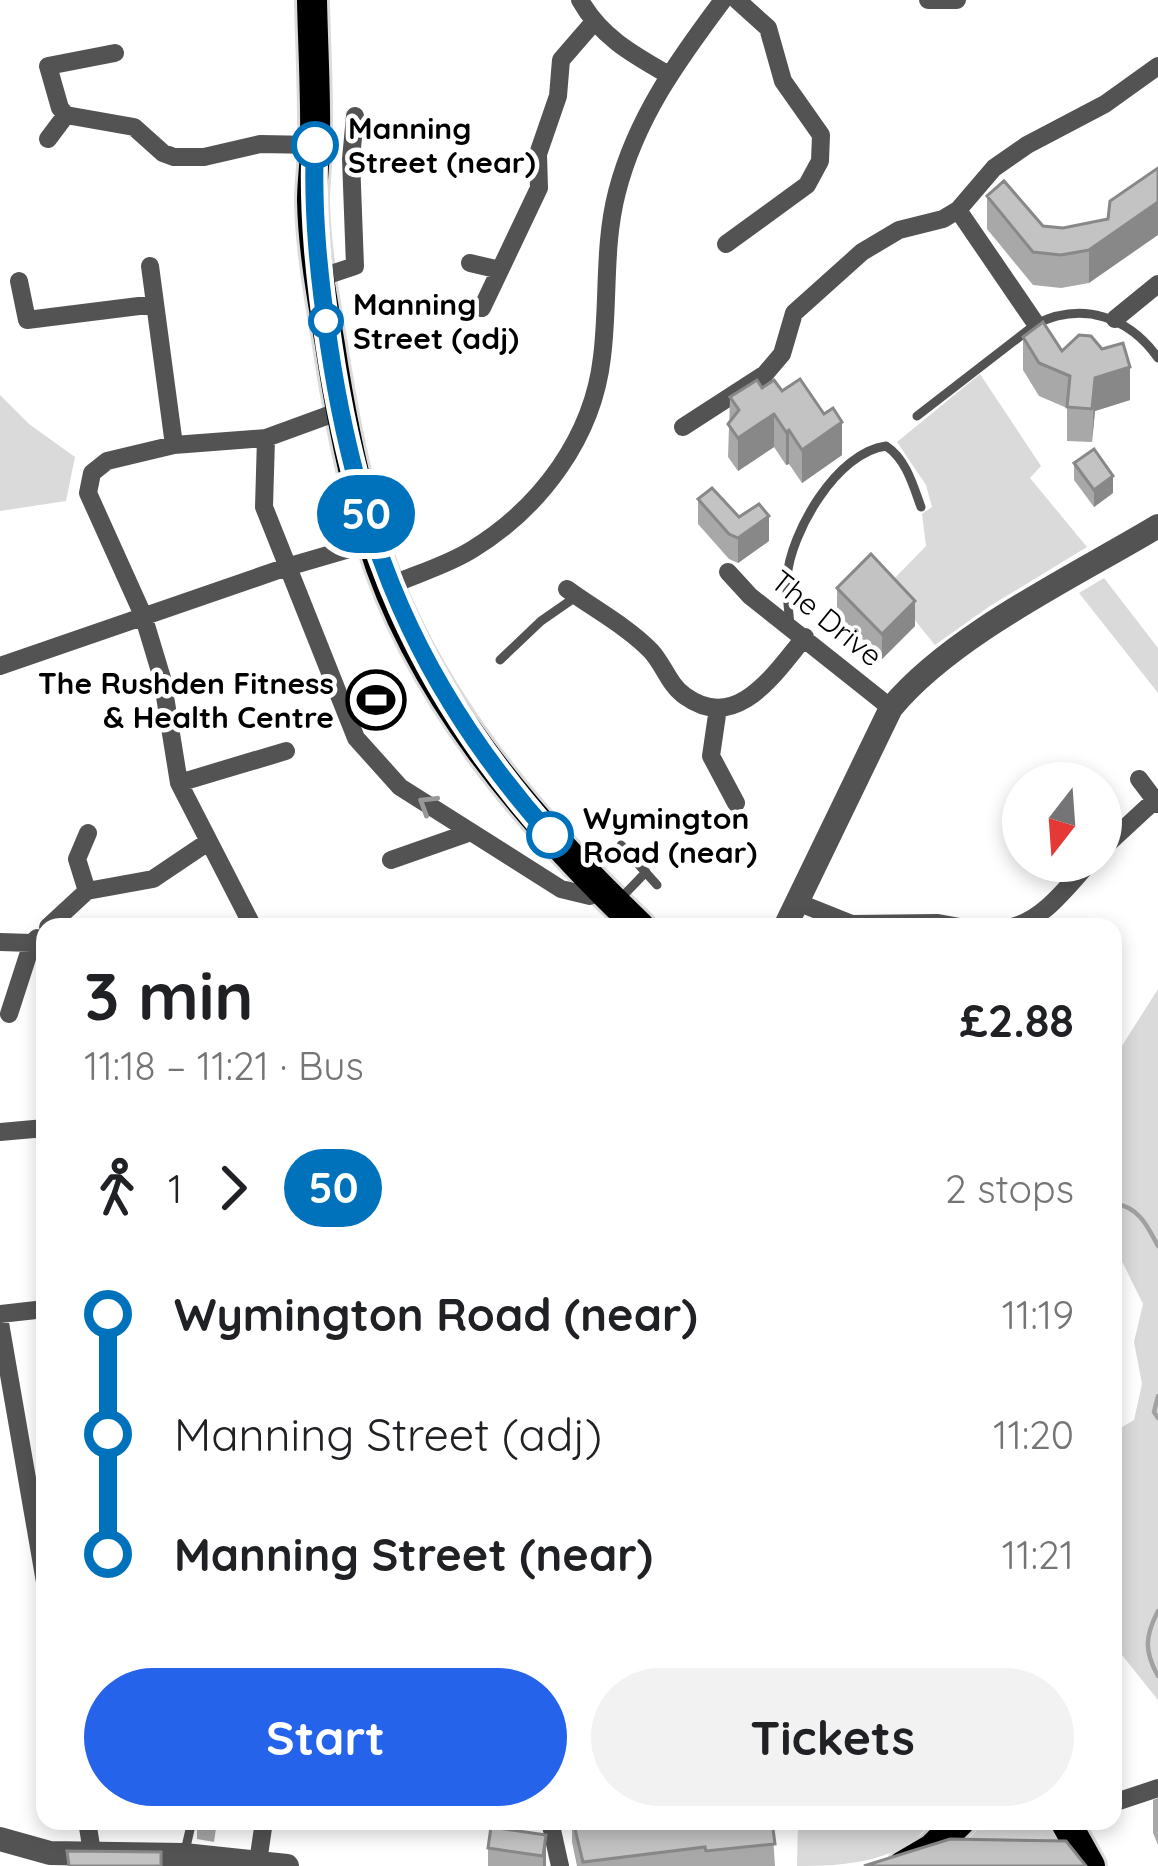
<!DOCTYPE html>
<html lang="en">
<head>
<meta charset="utf-8">
<style>
  body { margin:0; font-family:Quicksand,sans-serif; background:#f2f2f2; color:#202124; height:100vh; display:flex; flex-direction:column; font-size:45px; white-space:nowrap }
  * { box-sizing:border-box; margin:0 }
  p { font-size:39px; color:#757577 }
  .icon { flex:none; width:66px; height:66px; fill:none; stroke:currentColor; stroke-width:2; stroke-linecap:round; stroke-linejoin:round }
  .map { position:relative; flex:1; overflow:hidden }
  .details { position:absolute; left:36px; top:918px; width:1086px; height:912px; display:flex; flex-direction:column; background:#fff; border-radius:24px; box-shadow:0 6px 18px #0003 }
  .details>* { flex:none }
  .badge { padding:0 24px; border-radius:39px; font-size:42px; line-height:78px }
  .needle { width:78px; rotate:197deg }
  .buttons { position:absolute; left:1002px; top:762px; display:grid; gap:24px }
  .buttons a { display:grid; place-items:center; width:120px; height:120px; border-radius:50%; background:#fff; box-shadow:0 6px 18px #0003; font-size:60px }
  .map>.badge { position:absolute; translate:-50% -50%; box-shadow:0 0 0 6px #fff }
  .legs { display:flex; align-items:center; gap:18px; height:132px; padding:0 48px; font-size:39px }
  .legs p { margin-inline-start:auto }
  .head { display:flex; align-items:center; justify-content:space-between; height:204px; padding:0 48px }
  h1 { font-size:66px; font-weight:700; line-height:90px }
  .cta { display:flex; gap:24px; margin-top:auto; padding:24px 48px }
  .cta a { flex:1; height:138px; border-radius:72px; background:#2563eb; color:#fff; font-size:48px; font-weight:700; line-height:138px; text-align:center }
  .cta a+a { background:#f2f2f2; color:#202124 }
  ul { padding:0 48px; list-style:none }
  li { display:flex; align-items:center; gap:42px; height:120px; font-size:45px }
  li i { display:grid; place-items:center; width:18px; height:100%; margin:0 15px; background:currentColor }
  li i::after { content:''; width:30px; height:30px; margin:-15px; border:9px solid; border-radius:50%; background:#fff }
  li p { margin-inline-start:auto }
  li:first-child i { background:linear-gradient(#0000 50%,currentColor 0) }
  li:last-child i { background:linear-gradient(currentColor 50%,#0000 0) }
  .map>svg:first-child { display:block }
  .green { fill:#dadada }
  .lines { fill:none; stroke-linecap:round; stroke-linejoin:round }
  .stream { stroke:#a1a1a1; stroke-width:4.5 }
  .primary-casing { stroke:#dbdbdb; stroke-width:36 }
  .service { stroke:#535353; stroke-width:9 }
  .minor { stroke:#535353; stroke-width:18 }
  .tertiary { stroke:#535353; stroke-width:24 }
  .primary { stroke:#000; stroke-width:30 }
  .wall { fill:#a8a8a8 }
  .shaded-wall { fill:#888 }
  .building { fill:#c3c3c3; stroke:#888; stroke-width:3 }
  .oneway { stroke:#989898 }
  .line-1-casing { stroke:#fff; stroke-width:27 }
  .line-1 { stroke:#0072bc; stroke-width:18 }
  .stop-1-dot { fill:#fff; stroke:#0072bc; stroke-width:6 }
  .labels { text-anchor:middle; dominant-baseline:central; stroke-width:9; stroke-linejoin:round; paint-order:stroke }
  .stop-label { font-size:30px; font-weight:bold; fill:#000; stroke:#fff; text-anchor:start }
  .street-label { font-size:30px; fill:#000; stroke:#fff }
  .poi-label { font-size:30px; font-weight:bold; fill:#000; stroke:#fff; text-anchor:end }
</style>
</head>
<body>
<div class="map">
<svg width="1158" height="1866" viewBox="0 0 1158 1866">
  <rect width="100%" height="100%" fill="#fff"/>
  <path class="green" d="M980 374 1041 466 1030 478 1087 547 990 606 935 645 887 586 926 546 922 514 932 507 926 485 897 442Z
    M0 395 29 424 75 457 66 501 0 511Z
    M1104 578 1158 648V693L1079 593Z
    M1158 989V1700L1122 1655 1119 1590 1113 1589V1441L1122 1427 1134 1420 1142 1384 1134 1342 1143 1304 1113 1243V1060Z
    M798 1821H932C901 1863 845 1866 797 1866Z
    M985 1821H1051L1072 1862 948 1866 947 1863Z"/>
  <g class="lines">
    <path class="stream" d="M1113 1203C1139 1207 1147 1225 1158 1246
      M1158 1396 1154 1412 1158 1418
      M1158 1611C1145 1636 1144 1651 1158 1676"/>
    <g class="primary-casing">
      <path id="primary" d="M312 0C313 49 316 97 315 146 315 164 312 182 312 201 313 249 322 298 330 345 340 412 353 477 372 541 418 692 528 820 640 927
        M1065 1821 1090 1866
        M903 1866 932 1849 960 1821"/>
    </g>
    <path class="service" d="M917 416 1036 324C1083 301 1129 317 1158 358
      M790 626C789 611 786 593 787 578 790 533 837 452 886 446 906 459 913 485 921 507
      M500 660 541 621 577 596
      M621 845 657 885
      M619 900 646 872
      M185 1851 192 1821"/>
    <path class="minor" d="M580 0C600 36 632 54 667 74
      M928 0H957
      M115 53 48 66 60 108 66 115 134 127 163 153 174 157H204L260 144 315 145
      M48 139 66 115
      M958 210 1036 324
      M726 244 807 185 820 161 821 135 783 81 768 28 737 0
      M470 263 500 270
      M150 266 174 445
      M319 278 355 266 351 159 355 116
      M19 281 27 320 155 304
      M482 308 539 188 538 154 558 96 561 60 593 23
      M1115 319 1158 284
      M683 427 765 374 782 354 794 313 862 252 899 230 943 219 958 210 994 168 1027 145 1105 104 1158 66
      M266 438 264 507 356 738 400 787 561 889 590 896 598 888
      M728 572 750 596 891 708
      M389 586C416 574 448 565 473 549 541 507 593 437 602 357 609 302 603 246 617 192 636 118 678 60 723 0
      M567 589C594 609 628 627 651 651 664 665 669 685 685 696 738 734 776 671 805 637
      M0 666 287 567 373 542
      M718 708 711 756 736 803
      M1139 779 1158 804
      M179 783 286 751
      M1101 850 1155 800
      M391 860 471 832
      M87 891 77 859 88 833
      M797 902 852 924 938 923 960 927
      M48 927 87 891 153 879 208 842
      M253 927 179 783 162 678 143 615 88 493 92 473 107 461 174 445 266 438 340 411
      M1012 927C1045 919 1068 885 1091 861
      M0 942 32 943 37 938
      M9 1014 32 943
      M0 1132 45 1128
      M0 1314 45 1309
      M0 1323 45 1582
      M1113 1803 1158 1788
      M87 1821 92 1852
      M550 1821 560 1866
      M258 1862 264 1821"/>
    <path class="tertiary" d="M785 927 891 708C952 634 1075 576 1158 526
      M0 1839 50 1853 184 1855 287 1866"/>
    <use href="#primary" class="primary"/>
  </g>
  <path class="wall" d="M1158 168 1089 283 1061 288 1033 285 987 229V196L1043 226 1063 228 1108 219Z
    M1023 337 1062 351 1130 400 1095 411 1092 442 1067 441V408L1039 396 1023 370Z
    M762 388 842 455 802 483 789 464 786 465 774 447 738 471 728 457 730 397Z
    M1074 463 1113 493 1094 507 1074 480Z
    M698 499 769 541 738 563 729 559 698 524Z
    M837 588 915 626 882 659 837 613Z
    M1158 1798V1845L1153 1833V1800Z
    M197 1821H217L214 1842 197 1839Z
    M572 1821H772L775 1866H577L572 1842Z
    M835 1821H857L855 1827Z
    M546 1835V1866H488V1848Z"/>
  <path class="shaded-wall" d="M1158 202V235L1089 283V250Z
    M1130 367V400L1095 411 1092 442 1095 378Z
    M774 414V447L738 471V438Z
    M842 422V455L802 483V450Z
    M789 430V464L786 465V432Z
    M1113 476V493L1094 507V490Z
    M769 516V541L738 563V538Z
    M915 601V626L882 659V634Z
    M546 1835V1866H543V1856Z"/>
  <path class="building" d="M1158 168V202L1089 250 1061 255 1033 252 987 196 1004 181 1043 226 1063 228 1108 219 1110 201Z
    M1043 322 1062 351 1079 335 1091 336 1102 349 1123 343 1130 367 1095 378 1092 409 1067 407 1070 376 1039 363 1023 337Z
    M800 379 824 414 833 408 842 422 802 450 789 430 786 432 774 414 738 438 728 424 739 410 730 397 757 380 762 388 774 380 782 391Z
    M1094 449 1113 476 1094 490 1074 463Z
    M712 488 739 517 759 504 769 516 738 538 729 534 698 499Z
    M871 554 915 601 882 634 837 588Z
    M573 1821H772L775 1844 706 1851 705 1847 583 1862Z
    M491 1827 546 1835 543 1856 488 1848Z
    M950 1839 1066 1841 1086 1866H864Z
    M67 1851 161 1852V1866H69Z"/>
  <defs><path id="oneway-chevron" d="M-2-3.5L2.5 0L-2 3.5" fill="none" stroke-width="1.6" stroke-linecap="round" stroke-linejoin="round" transform="scale(3)"/></defs>
  <use class="oneway" href="#oneway-chevron" transform="translate(427 804) rotate(-148)"/>
  <g class="lines">
    <g class="line-1-casing">
      <path id="line-1" d="M315 145C312 213 319 278 329 345 358 540 418 687 550 835"/>
    </g>
    <use href="#line-1" class="line-1"/>
  </g>
  <defs>
    <g id="stadium-ring" transform="scale(3)"><circle r="9.5" fill="#fff" stroke="#000" stroke-width="1.5"/><path d="M0-5a6.5 5 0 1 0 0 10a6.5 5 0 1 0 0-10ZM-3.5-1.8h7v3.6h-7Z" fill="#000"/></g>
  </defs>
  <g fill-rule="evenodd">
    <use href="#stadium-ring" x="376" y="700"/>
  </g>
  <g class="stop-1-dot">
    <circle cx="315" cy="145" r="21"/>
    <circle cx="326" cy="321" r="15"/>
    <circle cx="550" cy="835" r="21"/>
  </g>
  <g class="labels">
    <g class="stop-label">
      <text x="348" y="128">Manning<tspan x="348" dy="34">Street (near)</tspan></text>
      <text x="353" y="304">Manning<tspan x="353" dy="34">Street (adj)</tspan></text>
      <text x="583" y="818">Wymington<tspan x="583" dy="34">Road (near)</tspan></text>
    </g>
    <g class="street-label">
      <text transform="translate(827 618) rotate(39)">The Drive</text>
    </g>
    <g class="poi-label">
      <text x="334" y="683">The Rushden Fitness<tspan x="334" dy="34">&amp; Health Centre</tspan></text>
    </g>
  </g>
</svg>
<div class="buttons">
<a><svg class="needle" viewBox="-14 -14 28 28"><path d="M0-13l5 13h-10z" fill="#e53935"/><path d="M0 13l5-13h-10z" fill="#757577"/></svg></a>
</div>
<b class="badge" style="left:366px;top:514px;background:#0072bc;color:#fff">50</b>
<section class="details">
<div class="head"><div><h1>3 min</h1><p>11:18 – 11:21 · Bus</p></div><b>£2.88</b></div>
<div class="legs"><svg class="icon" aria-label="walk" viewBox="0 0 24 24"><circle cx="13" cy="4" r="2"/><path d="M13 8l-2 6 4 7M11 14l-3 7M7 12l3-4h3l4 4"/></svg>1<svg class="icon" aria-label="forward" viewBox="0 0 24 24"><path d="M9 5l7 7-7 7"/></svg><b class="badge" style="background:#0072bc;color:#fff">50</b><p>2 stops</p></div>
<ul>
<li><i style="color:#0072bc"></i><b>Wymington Road (near)</b><p>11:19</p></li>
<li><i style="color:#0072bc"></i><span>Manning Street (adj)</span><p>11:20</p></li>
<li><i style="color:#0072bc"></i><b>Manning Street (near)</b><p>11:21</p></li>
</ul>
<div class="cta"><a>Start</a><a>Tickets</a></div>
</section>
</div>
</body>
</html>
